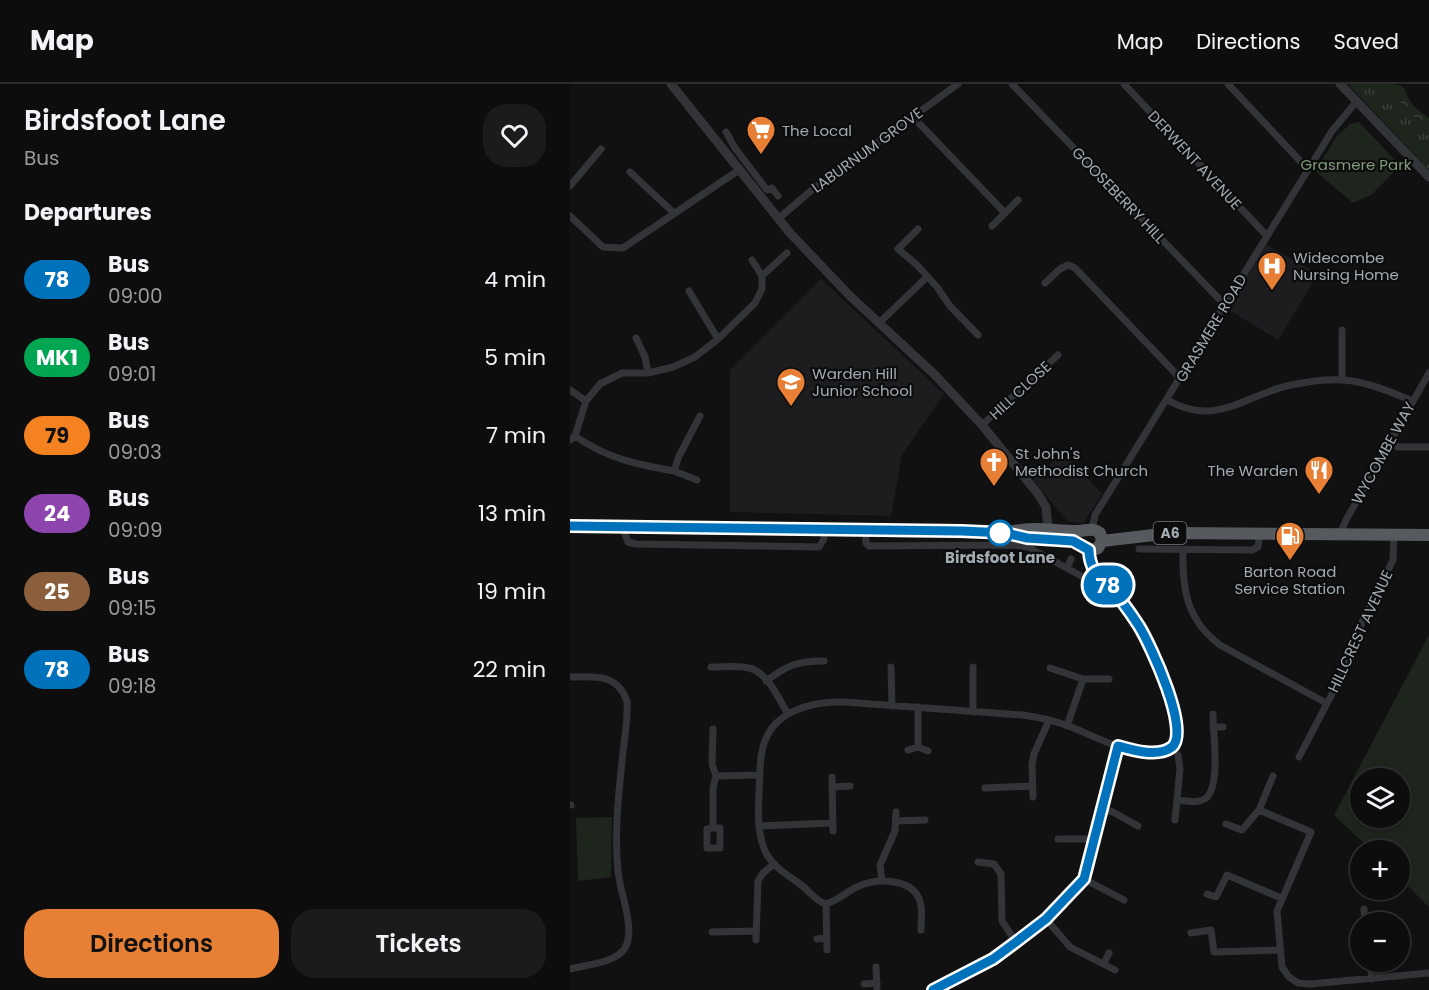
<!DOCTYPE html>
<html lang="en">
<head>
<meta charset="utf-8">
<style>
  body { margin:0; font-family:Poppins,sans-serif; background:#1b1b1c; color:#f1f3f6; height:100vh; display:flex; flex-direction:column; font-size:22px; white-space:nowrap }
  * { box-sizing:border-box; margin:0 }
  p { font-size:20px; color:#9a9c9e }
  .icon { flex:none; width:33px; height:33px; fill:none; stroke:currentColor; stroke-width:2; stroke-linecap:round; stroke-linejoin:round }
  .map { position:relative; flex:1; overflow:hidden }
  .sheet { display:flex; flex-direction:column; background:#0d0d0e; width:570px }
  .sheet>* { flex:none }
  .badge { padding:0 12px; border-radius:20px; font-size:21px; line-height:39px }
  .fabs { position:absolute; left:780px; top:684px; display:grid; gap:12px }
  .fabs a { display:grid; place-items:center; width:60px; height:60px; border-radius:50%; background:#0d0d0e; box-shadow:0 3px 9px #0003,0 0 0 2px #2d2d2e; font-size:30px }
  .map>.badge { position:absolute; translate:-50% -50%; box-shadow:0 0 0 3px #fff }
  h2 { padding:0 24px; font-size:22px; line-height:54px }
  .round { display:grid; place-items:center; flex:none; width:63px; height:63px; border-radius:24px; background:#1b1b1c }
  .headline { display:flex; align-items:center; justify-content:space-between; height:102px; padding:0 24px }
  h1 { font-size:28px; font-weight:600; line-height:45px }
  .cta { display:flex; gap:12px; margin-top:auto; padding:12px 24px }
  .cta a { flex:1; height:69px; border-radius:24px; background:#e77f34; color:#111; font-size:24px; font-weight:600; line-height:69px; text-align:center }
  .cta a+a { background:#1b1b1c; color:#f1f3f6 }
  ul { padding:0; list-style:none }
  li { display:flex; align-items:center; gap:18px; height:78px; padding:0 24px }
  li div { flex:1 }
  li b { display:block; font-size:22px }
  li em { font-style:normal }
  li .badge { min-width:66px; font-weight:700; text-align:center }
  header { display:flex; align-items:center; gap:36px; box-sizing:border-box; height:84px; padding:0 30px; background:#0d0d0e; border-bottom:2px solid #2d2d2e }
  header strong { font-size:28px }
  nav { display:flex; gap:33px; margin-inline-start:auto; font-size:21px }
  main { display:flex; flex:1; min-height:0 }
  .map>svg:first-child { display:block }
  .built { fill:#1d1d1f }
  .grass { fill:url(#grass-tufts) }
  .forest { fill:url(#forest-crowns) }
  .park { fill:#1e251d; fill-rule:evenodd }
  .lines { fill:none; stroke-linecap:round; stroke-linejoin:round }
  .minor { stroke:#323437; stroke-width:7 }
  .tertiary { stroke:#323437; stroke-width:9 }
  .trunk { stroke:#565a5f; stroke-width:12 }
  .line-casing { stroke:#fff; stroke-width:14 }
  .line { stroke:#0072bc; stroke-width:9 }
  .stop-dot { fill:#fff; stroke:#0072bc; stroke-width:3 }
  .labels { text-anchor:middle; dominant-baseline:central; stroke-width:4.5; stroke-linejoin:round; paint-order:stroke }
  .shield { fill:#0c0c0d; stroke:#767b80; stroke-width:1.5 }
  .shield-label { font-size:14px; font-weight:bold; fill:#a3abb2 }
  .poi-label { font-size:15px; fill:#a3abb2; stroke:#0c0c0d; text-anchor:start }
  .street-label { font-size:15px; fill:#a3abb2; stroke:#0c0c0d }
  .park-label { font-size:15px; fill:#819c7a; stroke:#0c0c0d }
  .stop-label { font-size:15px; font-weight:bold; fill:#a3abb2; stroke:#0c0c0d }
</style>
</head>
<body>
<header>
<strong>Map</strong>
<nav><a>Map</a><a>Directions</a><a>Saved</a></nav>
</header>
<main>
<section class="sheet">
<div class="headline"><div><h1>Birdsfoot Lane</h1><p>Bus</p></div><a class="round"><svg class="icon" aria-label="heart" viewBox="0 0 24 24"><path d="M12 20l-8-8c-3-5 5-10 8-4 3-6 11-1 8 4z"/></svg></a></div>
<h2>Departures</h2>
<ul>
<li><span class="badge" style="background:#0072bc;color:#fff">78</span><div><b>Bus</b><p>09:00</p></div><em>4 min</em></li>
<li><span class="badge" style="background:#00a651;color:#fff">MK1</span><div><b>Bus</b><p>09:01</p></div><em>5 min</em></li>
<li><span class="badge" style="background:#f58220;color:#111">79</span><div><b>Bus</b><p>09:03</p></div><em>7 min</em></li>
<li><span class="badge" style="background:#8e44ad;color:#fff">24</span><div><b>Bus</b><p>09:09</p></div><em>13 min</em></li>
<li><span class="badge" style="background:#8b5e3c;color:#fff">25</span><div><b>Bus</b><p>09:15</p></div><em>19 min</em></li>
<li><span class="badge" style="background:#0072bc;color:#fff">78</span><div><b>Bus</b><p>09:18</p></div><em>22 min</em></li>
</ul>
<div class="cta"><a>Directions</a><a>Tickets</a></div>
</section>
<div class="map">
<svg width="859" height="906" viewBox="0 0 859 906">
  <defs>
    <pattern id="grass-tufts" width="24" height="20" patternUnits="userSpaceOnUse" patternTransform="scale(1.5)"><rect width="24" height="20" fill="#1e251d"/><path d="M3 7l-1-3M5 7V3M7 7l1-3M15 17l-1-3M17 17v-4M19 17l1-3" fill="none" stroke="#3c423b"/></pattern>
    <pattern id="forest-crowns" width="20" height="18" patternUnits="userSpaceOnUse" patternTransform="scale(1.5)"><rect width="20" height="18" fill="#1e251d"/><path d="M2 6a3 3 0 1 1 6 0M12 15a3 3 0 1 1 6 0" fill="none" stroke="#3c423b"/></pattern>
  </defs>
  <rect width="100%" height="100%" fill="#111112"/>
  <path class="built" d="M695 160 748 190 708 256 656 224Z
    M251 195 374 310 332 371 321 432 160 428V286Z
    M493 368 532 410 514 439 498 438 463 396Z"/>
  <path class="grass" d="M778 0H816L826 6 833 22 859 45V86Z"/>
  <path class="forest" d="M815 0C842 0 831 7 843 21 847 26 854 30 859 34V46L832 21 826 8Z"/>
  <path class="park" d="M789 38 827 78 829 83 801 111 783 119 745 87 767 52 780 40Z
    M859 551V823L830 794V766H801L764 731ZM790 694H830V734H790Z
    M42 733 41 793 8 797 6 734Z"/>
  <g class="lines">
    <path class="minor" d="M442 0 655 221
      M554 0 697 152
      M658 0 734 81 739 84
      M343 33 435 129
      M156 48 165 64 197 106 202 104 208 112
      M60 88 104 129
      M0 102 31 65
      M0 132 33 163 53 164 169 86
      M208 135 243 105 388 0
      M422 142 448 116
      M348 145 328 165 347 181 367 203 380 222 408 251
      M182 176 192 192
      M475 199 490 185 498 181 505 184 610 294
      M119 207 148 255
      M309 239 357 193
      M66 254 75 273 78 289
      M772 296V246
      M0 306 16 317
      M597 316C648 344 674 311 721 301 736 298 756 295 772 296 796 297 820 308 843 317
      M412 341 488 271
      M5 352C38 375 66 380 104 387L109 372 130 332
      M0 356 5 352 16 317 30 300 52 289H78L103 283 125 273 148 255 185 219 192 205V192L217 169
      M820 359 828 363H859
      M104 387 127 396
      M55 443V450L58 458 66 460 249 463 254 455V446
      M522 445 525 431 762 47 786 18
      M295 446 296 459 299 462 441 461 458 463 515 494
      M770 450 776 436 859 289
      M569 465 682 466 688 463 690 450
      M519 466 525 489 538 500 569 542 591 587 607 646 606 658 602 662
      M613 467C612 506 617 536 650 561L756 619
      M497 484 501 475
      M141 583C153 583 167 581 179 584 198 588 209 616 218 630
      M321 583 322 622
      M403 583V628
      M480 584 513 595H539
      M0 593C25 593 47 589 57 617 58 634 55 651 53 668 49 707 44 747 48 787 50 810 66 844 55 864 46 879 16 881 0 885
      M196 597C218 581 227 577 254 577
      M348 623V663
      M497 642 513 595
      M643 643H653
      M143 645 142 680 146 692 143 704V744H150V764H137V745L143 744
      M602 662 608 671 610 685 605 736
      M338 666 348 663 358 667
      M729 673 785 566 792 538 823 476 824 451
      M146 692 190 691
      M262 693 263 747
      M262 703 280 702
      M415 704 462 702
      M463 713 462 680 464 670 479 636
      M608 716C616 717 628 720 636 714 651 702 643 648 643 630
      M0 721H1
      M531 725 543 728 568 742
      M689 726 741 748 707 827 712 883 719 893 728 899 740 900 859 889
      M327 737 355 736
      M656 740 672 746 689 726 703 692
      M189 742 262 739
      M488 755H524
      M408 778 424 780 431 790 432 837 446 858
      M514 795 554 816
      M312 797 310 781 325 747 326 728
      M637 810 646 813 657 791 711 814
      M256 820C245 817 240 807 231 801 218 791 206 785 197 771 187 752 188 729 189 708 190 694 189 677 193 663 202 627 242 617 274 618L453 631C469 633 484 637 499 642 529 654 569 679 602 662
      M256 820C269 816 277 807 289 802 308 794 344 794 350 818 353 826 351 837 351 846
      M256 820 257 866
      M794 825 795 838
      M476 835 500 863 545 886
      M142 848 186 847
      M621 849 641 846 644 868 710 866
      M247 855 257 854
      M186 856 188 797 193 789 204 780
      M800 878 802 895
      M534 879 539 869
      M306 883 307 906
      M294 900 307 899
      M362 906 423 875 446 858 476 835 514 795 547 662"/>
    <path class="tertiary" d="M101 0 220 149 279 211 365 291 412 341 468 410 476 423 478 444
      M770 0 859 93"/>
    <path class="trunk" d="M0 442 436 449 457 454 503 457 522 466 528 464 532 457 601 449 859 451
      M440 448C466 442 482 447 507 447 517 447 522 443 530 449L532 457"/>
  </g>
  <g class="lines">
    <g class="line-casing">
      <path id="line" d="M0 442 392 447 436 449 457 454 503 457 519 466C519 473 521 481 525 488 528 493 534 496 538 501 549 513 560 528 569 542 580 560 621 647 602 663 588 674 562 666 548 662L514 795 476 835 446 858 423 875 363 906"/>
    </g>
    <use href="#line" class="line"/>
  </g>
  <defs>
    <g id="supermarket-pin" transform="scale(1.5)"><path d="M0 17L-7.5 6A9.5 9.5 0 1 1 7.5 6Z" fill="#e77f34" stroke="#0c0c0d"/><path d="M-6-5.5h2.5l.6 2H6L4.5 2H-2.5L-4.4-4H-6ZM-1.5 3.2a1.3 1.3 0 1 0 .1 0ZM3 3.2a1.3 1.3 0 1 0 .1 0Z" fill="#fff"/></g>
    <g id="hospital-pin" transform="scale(1.5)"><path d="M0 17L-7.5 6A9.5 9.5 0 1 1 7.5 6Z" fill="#e77f34" stroke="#0c0c0d"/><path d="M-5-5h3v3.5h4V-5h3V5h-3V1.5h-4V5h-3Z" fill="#fff"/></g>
    <g id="school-pin" transform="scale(1.5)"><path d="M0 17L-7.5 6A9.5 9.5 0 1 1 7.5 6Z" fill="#e77f34" stroke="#0c0c0d"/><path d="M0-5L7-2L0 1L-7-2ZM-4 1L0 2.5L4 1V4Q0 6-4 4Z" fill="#fff"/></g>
    <g id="church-pin" transform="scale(1.5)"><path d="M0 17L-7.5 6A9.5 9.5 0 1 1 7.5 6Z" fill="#e77f34" stroke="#0c0c0d"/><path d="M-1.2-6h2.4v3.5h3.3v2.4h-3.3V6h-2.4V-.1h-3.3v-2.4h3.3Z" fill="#fff"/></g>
    <g id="restaurant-pin" transform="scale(1.5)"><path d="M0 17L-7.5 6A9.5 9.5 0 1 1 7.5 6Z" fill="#e77f34" stroke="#0c0c0d"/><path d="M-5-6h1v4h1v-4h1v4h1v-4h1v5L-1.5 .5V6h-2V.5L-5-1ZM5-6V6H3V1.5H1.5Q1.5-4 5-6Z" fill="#fff"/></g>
    <g id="fuel-pin" transform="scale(1.5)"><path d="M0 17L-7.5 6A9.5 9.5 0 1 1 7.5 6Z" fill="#e77f34" stroke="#0c0c0d"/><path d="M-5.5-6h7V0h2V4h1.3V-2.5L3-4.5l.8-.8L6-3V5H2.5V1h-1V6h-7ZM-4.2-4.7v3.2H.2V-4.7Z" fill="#fff"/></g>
  </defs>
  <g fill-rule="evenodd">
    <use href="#supermarket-pin" x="191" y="46"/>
    <use href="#hospital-pin" x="702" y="182"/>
    <use href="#school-pin" x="221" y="298"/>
    <use href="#church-pin" x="424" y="378"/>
    <use href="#restaurant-pin" x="749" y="386"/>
    <use href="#fuel-pin" x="720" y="452"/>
  </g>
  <circle class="stop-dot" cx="430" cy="449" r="12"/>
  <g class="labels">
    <rect class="shield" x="583.5" y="438" width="33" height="22" rx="4.5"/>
    <g class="shield-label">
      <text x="600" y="449">A6</text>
    </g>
    <g class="poi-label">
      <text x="212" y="46">The Local</text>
      <text x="723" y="173">Widecombe<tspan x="723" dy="17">Nursing Home</tspan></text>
      <text x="242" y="289">Warden Hill<tspan x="242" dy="17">Junior School</tspan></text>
      <text x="445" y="369">St John's<tspan x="445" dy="17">Methodist Church</tspan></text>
      <text x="728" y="386" text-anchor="end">The Warden</text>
      <text x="720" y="487" text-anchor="middle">Barton Road<tspan x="720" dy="17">Service Station</tspan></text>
    </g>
    <g class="street-label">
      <text transform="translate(297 66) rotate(-36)">LABURNUM GROVE</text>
      <text transform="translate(625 76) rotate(47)">DERWENT AVENUE</text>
      <text transform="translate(549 111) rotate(46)">GOOSEBERRY HILL</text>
      <text transform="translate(641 244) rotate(-59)">GRASMERE ROAD</text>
      <text transform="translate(450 306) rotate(-43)">HILL CLOSE</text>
      <text transform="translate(813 369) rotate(-61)">WYCOMBE WAY</text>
      <text transform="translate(790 547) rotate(-65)">HILLCREST AVENUE</text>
    </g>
    <g class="park-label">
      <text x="786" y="80">Grasmere Park</text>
    </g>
    <g class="stop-label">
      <text x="430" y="473">Birdsfoot Lane</text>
    </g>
  </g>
</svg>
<div class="fabs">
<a><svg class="icon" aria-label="layers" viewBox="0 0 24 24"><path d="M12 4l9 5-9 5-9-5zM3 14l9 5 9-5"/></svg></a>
<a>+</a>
<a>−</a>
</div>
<b class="badge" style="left:538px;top:501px;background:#0072bc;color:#fff">78</b>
</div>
</main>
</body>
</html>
